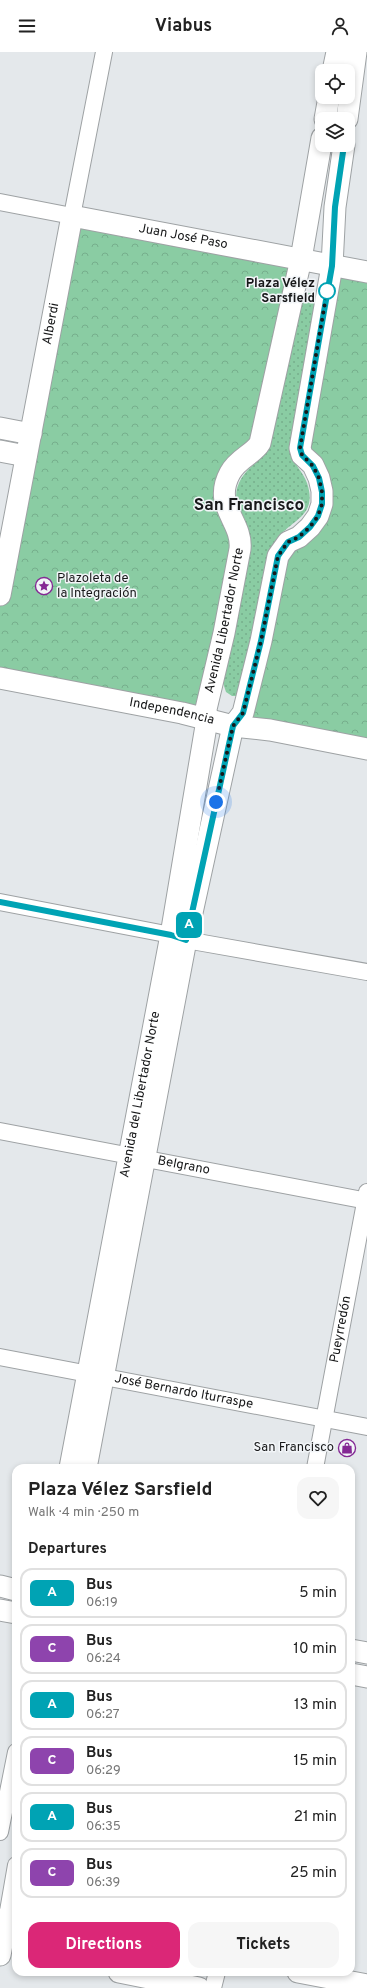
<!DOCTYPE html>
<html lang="en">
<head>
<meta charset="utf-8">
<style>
  body { margin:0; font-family:Overpass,sans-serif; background:#f6f6f6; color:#222; height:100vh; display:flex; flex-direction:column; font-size:15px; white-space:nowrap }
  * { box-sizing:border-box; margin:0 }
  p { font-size:13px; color:#767676 }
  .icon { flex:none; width:22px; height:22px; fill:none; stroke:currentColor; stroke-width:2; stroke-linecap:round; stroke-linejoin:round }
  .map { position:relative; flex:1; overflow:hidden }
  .details { position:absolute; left:12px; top:1412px; width:343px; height:512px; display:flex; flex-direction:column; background:#fff; border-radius:12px; box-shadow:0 2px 6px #0003 }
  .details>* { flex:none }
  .badge { padding:0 8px; border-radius:6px; font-size:14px; line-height:26px }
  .controls { position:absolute; left:315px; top:12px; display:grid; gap:8px }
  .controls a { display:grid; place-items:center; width:40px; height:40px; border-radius:8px; background:#fff; box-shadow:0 2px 6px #0003; font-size:20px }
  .you { position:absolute; width:20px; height:20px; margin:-10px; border:3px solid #fff; border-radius:50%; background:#1a73e8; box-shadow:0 0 0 6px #1a73e833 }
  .map>.badge { position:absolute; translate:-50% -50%; box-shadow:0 0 0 2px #fff }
  h2 { padding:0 16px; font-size:15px; line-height:36px }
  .round { display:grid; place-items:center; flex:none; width:42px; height:42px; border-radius:12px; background:#f6f6f6 }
  .head { display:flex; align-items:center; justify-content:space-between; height:68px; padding:0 16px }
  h1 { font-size:19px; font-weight:700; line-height:30px }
  .cta { display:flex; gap:8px; margin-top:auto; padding:8px 16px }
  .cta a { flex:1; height:46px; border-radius:12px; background:#db2777; color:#fff; font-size:16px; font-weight:700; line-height:46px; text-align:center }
  .cta a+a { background:#f6f6f6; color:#222 }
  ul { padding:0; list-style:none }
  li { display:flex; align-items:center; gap:12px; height:50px; margin:0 8px 6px; padding:0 8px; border:2px solid #e0e0e0; border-radius:12px }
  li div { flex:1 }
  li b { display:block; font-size:15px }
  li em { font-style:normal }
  li .badge { min-width:44px; font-weight:700; text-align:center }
  header { display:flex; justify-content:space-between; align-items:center; height:52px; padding:0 16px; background:#fff; font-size:18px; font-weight:700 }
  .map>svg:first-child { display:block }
  .grass { fill:url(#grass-dots) }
  .park { fill:url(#park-crowns) }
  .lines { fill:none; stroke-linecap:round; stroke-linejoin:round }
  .minor-casing { stroke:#9ea2a4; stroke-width:18 }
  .major-casing { stroke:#9ea2a4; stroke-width:23 }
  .minor { stroke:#fff; stroke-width:16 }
  .major { stroke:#fff; stroke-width:21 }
  .line-casing { stroke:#fff; stroke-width:9 }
  .line { stroke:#00a3b4; stroke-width:6 }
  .walk { stroke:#171819; stroke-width:4; stroke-dasharray:0 7.2 }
  .stop-dot { fill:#fff; stroke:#00a3b4; stroke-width:2 }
  .labels { text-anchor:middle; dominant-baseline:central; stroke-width:3; stroke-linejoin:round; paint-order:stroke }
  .street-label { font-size:13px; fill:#171819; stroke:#f2f5f8 }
  .stop-label { font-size:13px; font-weight:bold; fill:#171819; stroke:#f2f5f8; text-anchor:end }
  .poi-label { font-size:13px; fill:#171819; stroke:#f2f5f8; text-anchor:start }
  .district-label { font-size:17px; font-weight:bold; fill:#171819; stroke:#f2f5f8 }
</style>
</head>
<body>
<header><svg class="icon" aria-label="menu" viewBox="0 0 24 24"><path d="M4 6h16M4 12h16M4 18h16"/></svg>Viabus<svg class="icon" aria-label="person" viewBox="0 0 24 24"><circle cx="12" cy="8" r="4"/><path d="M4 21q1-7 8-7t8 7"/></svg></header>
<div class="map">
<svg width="367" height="1936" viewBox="0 0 367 1936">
  <defs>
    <pattern id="grass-dots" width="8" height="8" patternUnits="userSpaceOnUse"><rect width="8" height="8" fill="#8acca3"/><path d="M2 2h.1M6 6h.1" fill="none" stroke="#76ae8c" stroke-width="1.8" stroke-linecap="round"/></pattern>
    <pattern id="park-crowns" width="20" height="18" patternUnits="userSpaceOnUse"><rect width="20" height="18" fill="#8acca3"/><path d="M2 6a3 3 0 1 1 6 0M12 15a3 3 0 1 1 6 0" fill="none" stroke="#76ae8c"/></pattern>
  </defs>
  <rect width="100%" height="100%" fill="#e4e8eb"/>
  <path class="grass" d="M310 241 317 245 292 400C293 413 303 419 307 431 319 466 288 468 276 489L237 644H232L226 640 223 631 248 496C248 489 249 481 247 474 245 467 242 462 239 456 231 439 241 423 254 412L303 242Z"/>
  <path class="park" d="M72 164 301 207 260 391 229 422 235 473 206 657 0 626V543Z
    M332 214 367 220V697L270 678 243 661 278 504 322 452 302 403Z"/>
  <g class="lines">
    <g class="minor-casing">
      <g id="minor">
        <path d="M0 150 72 164 104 0"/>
        <path d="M0 850 171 883 186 888 367 920"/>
        <path id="s1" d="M0 1079 367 1149"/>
        <path id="s2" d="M0 1305 367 1375"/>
        <path id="s3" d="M315 1416 367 1140"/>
        <path d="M0 1780 16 1700"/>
        <path d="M7 1865 16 1813"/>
        <path d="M213 1936 217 1920"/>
      </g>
    </g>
    <g class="major-casing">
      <g id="major">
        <path d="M333 19 337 0"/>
        <path d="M325 67 329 45"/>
        <path d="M347 67 356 0"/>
        <path d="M0 376 31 382"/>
        <path d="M0 399 26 404"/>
        <path id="s4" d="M0 543 72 164 367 220"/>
        <path id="s5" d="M0 626 182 661 233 674 270 678 367 697"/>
        <path id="s6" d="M70 1416 171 883 207 668 206 657 224 581 240 497C243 469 212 454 230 421 238 406 254 402 260 391L301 207 322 86"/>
        <path d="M86 1416 186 888 233 674 243 661 261 589 278 504 288 490 299 485 310 475 318 464 322 452V439L319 426 313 413 302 403 300 396 332 214 335 155 344 93"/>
        <path d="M0 1534 16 1538"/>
        <path d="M0 1558 16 1561"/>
        <path d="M351 1598 367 1601"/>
        <path d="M351 1622 367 1625"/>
        <path d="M0 1903 7 1865"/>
        <path d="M119 1920 199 1936"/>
        <path d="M298 1920 367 1933"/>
      </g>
    </g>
    <use href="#minor" class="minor"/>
    <use href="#major" class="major"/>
  </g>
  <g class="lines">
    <g class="line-casing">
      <path id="line" d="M0 850 171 883 186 888 233 674 243 661 261 589 278 504 288 490 299 485 310 475 318 464 322 452V440L319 426 313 414 302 403 300 396 332 214 335 155 344 93"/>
    </g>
    <use href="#line" class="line"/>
    <path class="walk" d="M216 750 233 674 243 661 261 589 278 504 288 490 299 485 310 475 318 464 322 452V440L319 426 313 414 302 403 300 396 327 239"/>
  </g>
  <defs>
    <g id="sight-ring" transform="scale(0.9)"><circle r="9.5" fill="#f2f5f8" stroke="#842894" stroke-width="1.5"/><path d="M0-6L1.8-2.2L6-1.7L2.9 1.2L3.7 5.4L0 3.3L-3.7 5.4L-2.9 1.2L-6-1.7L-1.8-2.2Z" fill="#842894"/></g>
    <g id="shop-ring" transform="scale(0.9)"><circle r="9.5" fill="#f2f5f8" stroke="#842894" stroke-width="1.5"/><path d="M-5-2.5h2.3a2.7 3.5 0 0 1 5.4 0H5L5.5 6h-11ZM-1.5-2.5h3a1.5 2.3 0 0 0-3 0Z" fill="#842894"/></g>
  </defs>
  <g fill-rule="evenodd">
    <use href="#sight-ring" x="44" y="534"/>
    <use href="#shop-ring" x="347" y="1396"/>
  </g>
  <circle class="stop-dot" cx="327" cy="239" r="8"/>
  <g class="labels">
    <g class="street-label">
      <text stroke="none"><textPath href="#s4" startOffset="499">Juan José Paso</textPath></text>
      <text stroke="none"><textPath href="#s4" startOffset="276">Alberdi</textPath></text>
      <text stroke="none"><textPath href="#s6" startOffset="862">Avenida Libertador Norte</textPath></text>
      <text stroke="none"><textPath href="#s5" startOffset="175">Independencia</textPath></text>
      <text stroke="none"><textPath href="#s6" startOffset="380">Avenida del Libertador Norte</textPath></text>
      <text stroke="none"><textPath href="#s1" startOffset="187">Belgrano</textPath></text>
      <text stroke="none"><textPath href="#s3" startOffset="141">Pueyrredón</textPath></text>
      <text stroke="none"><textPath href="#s2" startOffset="187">José Bernardo Iturraspe</textPath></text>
    </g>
    <g class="stop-label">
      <text x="315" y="232">Plaza Vélez<tspan x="315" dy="15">Sarsfield</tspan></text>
    </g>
    <g class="poi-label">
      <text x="57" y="527">Plazoleta de<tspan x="57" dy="15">la Integración</tspan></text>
      <text x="334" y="1396" text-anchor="end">San Francisco</text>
    </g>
    <g class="district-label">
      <text x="249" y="454">San Francisco</text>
    </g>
  </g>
</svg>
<div class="controls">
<a><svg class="icon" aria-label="locate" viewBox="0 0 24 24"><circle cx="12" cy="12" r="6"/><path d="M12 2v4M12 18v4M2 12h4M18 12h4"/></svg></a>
<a><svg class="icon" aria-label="layers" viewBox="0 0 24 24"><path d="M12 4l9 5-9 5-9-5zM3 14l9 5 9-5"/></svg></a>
</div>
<div class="you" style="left:216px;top:750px"></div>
<b class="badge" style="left:189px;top:873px;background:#00a3b4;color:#fff">A</b>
<section class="details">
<div class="head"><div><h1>Plaza Vélez Sarsfield</h1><p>Walk · 4 min · 250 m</p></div><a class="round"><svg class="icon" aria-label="heart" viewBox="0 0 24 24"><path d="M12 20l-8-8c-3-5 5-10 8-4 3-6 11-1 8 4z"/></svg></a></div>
<h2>Departures</h2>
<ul>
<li><span class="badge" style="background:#00a3b4;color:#fff">A</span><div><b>Bus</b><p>06:19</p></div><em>5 min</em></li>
<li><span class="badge" style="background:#8e44ad;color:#fff">C</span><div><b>Bus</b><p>06:24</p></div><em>10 min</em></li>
<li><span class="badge" style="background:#00a3b4;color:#fff">A</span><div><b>Bus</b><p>06:27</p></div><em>13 min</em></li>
<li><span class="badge" style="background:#8e44ad;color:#fff">C</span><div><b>Bus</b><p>06:29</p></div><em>15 min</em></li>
<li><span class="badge" style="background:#00a3b4;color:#fff">A</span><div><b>Bus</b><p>06:35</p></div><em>21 min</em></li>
<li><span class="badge" style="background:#8e44ad;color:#fff">C</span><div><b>Bus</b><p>06:39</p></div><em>25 min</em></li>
</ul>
<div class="cta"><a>Directions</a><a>Tickets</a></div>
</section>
</div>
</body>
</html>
